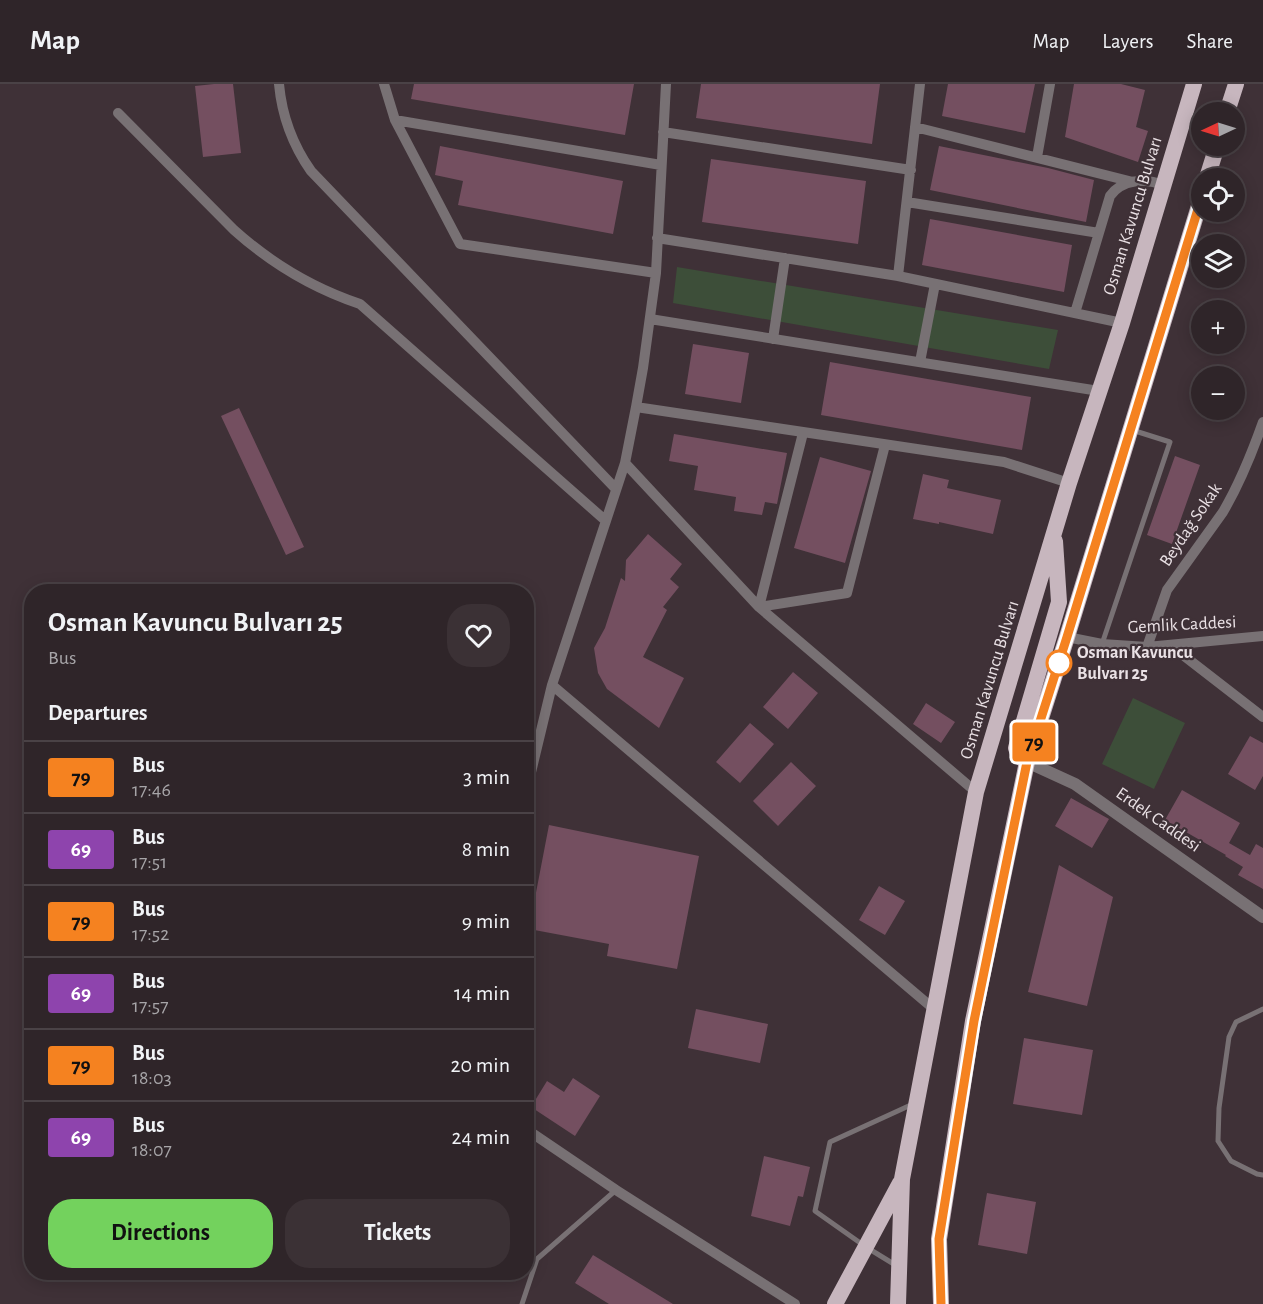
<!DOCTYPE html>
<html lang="en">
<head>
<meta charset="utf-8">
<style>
  body { margin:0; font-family:"Alegreya Sans",sans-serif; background:#3b3135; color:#f1f3f6; height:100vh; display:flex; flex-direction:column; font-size:22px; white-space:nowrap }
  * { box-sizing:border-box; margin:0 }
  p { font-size:20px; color:#a7a5a8 }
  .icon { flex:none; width:33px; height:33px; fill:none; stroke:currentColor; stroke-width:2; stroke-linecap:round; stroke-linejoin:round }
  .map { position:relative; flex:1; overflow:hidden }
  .drawer { position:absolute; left:24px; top:500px; width:510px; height:696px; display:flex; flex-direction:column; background:#2f2529; border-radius:24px; box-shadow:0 3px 15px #0003,0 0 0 2px #4a4246 }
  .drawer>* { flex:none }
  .badge { padding:0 12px; border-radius:4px; font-size:21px; line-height:39px }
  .needle { width:39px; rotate:266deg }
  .tools { position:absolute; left:1191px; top:18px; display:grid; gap:12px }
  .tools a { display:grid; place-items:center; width:54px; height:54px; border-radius:50%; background:#2f2529; box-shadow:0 3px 15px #0003,0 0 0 2px #4a4246; font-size:30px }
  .map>.badge { position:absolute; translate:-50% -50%; box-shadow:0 0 0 3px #fff }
  h2 { padding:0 24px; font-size:22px; line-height:54px }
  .round { display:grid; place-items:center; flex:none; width:63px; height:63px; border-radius:24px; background:#3b3135 }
  .overview { display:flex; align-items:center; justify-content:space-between; height:102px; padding:0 24px }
  h1 { font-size:28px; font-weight:700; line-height:45px }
  .action { display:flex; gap:12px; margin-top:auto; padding:12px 24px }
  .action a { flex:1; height:69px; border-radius:24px; background:#73d25d; color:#111; font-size:24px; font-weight:700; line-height:69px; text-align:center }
  .action a+a { background:#3b3135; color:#f1f3f6 }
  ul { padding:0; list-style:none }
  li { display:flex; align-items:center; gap:18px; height:72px; padding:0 24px; border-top:2px solid #4a4246 }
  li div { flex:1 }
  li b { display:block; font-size:22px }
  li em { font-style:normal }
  li .badge { min-width:66px; font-weight:700; text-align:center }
  header { display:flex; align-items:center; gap:36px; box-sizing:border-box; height:84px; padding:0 30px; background:#2f2529; border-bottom:2px solid #4a4246 }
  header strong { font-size:28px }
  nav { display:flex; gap:33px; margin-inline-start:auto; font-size:21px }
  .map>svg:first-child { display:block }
  .green { fill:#3d4e39 }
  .building { fill:#744f60 }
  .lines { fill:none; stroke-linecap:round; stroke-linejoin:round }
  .service { stroke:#787174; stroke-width:5 }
  .minor { stroke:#787174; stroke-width:10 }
  .tertiary { stroke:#787174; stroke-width:12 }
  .trunk { stroke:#c7b6be; stroke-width:16 }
  .line-casing { stroke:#fff; stroke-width:14 }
  .line { stroke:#f58220; stroke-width:9 }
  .stop-dot { fill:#fff; stroke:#f58220; stroke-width:3 }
  .labels { text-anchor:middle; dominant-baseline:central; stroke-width:4.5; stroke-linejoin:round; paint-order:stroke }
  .street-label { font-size:18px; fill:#eae1e5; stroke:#3f3137 }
  .stop-label { font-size:18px; font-weight:bold; fill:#eae1e5; stroke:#3f3137; text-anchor:start }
</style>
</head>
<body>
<header>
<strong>Map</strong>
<nav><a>Map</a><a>Layers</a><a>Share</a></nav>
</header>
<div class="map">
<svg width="1263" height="1220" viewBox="0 0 1263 1220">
  <rect width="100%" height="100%" fill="#3f3137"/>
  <path class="green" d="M677 183 1058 246 1049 285 673 219Z
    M1133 614 1185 639 1154 705 1102 680Z"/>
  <path class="building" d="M214 0H233L241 69 203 73 195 2Z
    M414 0H634L625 51 411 15Z
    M701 0H880L872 60 696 34Z
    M948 0H1035L1025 49 942 32Z
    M1074 0H1121L1145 6 1136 43 1148 47 1138 78 1065 53Z
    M440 62 623 97 613 150 458 121 463 97 435 91Z
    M939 62 1048 84 1094 96 1086 138 930 106Z
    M711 75 866 97 858 160 702 138Z
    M930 135 1072 161 1064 208 922 181Z
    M693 260 749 269 741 319 685 310Z
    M830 278 1031 313 1022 366 821 331Z
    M239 324 304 463 286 471 221 332Z
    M674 350 787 369 777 420 765 418 762 431 734 427 736 413 694 406 698 382 669 377Z
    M1175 372 1200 381 1172 460 1147 451Z
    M820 373 871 387 845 479 794 464Z
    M923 390 949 396 947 404 1001 416 993 450 939 438V440L913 435Z
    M648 450 682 480 670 495 679 503 663 523 667 526 643 573 684 594 659 644 607 605 598 589 594 564 605 544 621 494 625 497 626 476Z
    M793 588 818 609 788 645 763 623Z
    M926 619 955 638 941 659 913 640Z
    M750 639 774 660 740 699 716 678Z
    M1250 652 1263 659V692L1255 706 1228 690Z
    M791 678 816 702 778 742 753 717Z
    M1182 706 1240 739 1229 759 1250 771 1256 760 1263 764V805L1238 791 1243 783 1225 772 1226 771 1165 736Z
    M1071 714 1109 735 1092 764 1055 742Z
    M549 741 699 772 677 885 607 872 609 860 529 845Z
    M1059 781 1113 813 1087 922 1028 908Z
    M879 802 905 817 885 851 859 836Z
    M696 925 768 940 760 979 688 964Z
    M1024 954 1093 966 1082 1031 1013 1020Z
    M573 994 600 1012 575 1052 531 1023 547 997 564 1008Z
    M764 1072 810 1083 803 1113 798 1112 790 1142 751 1132Z
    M987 1109 1036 1118 1027 1170 978 1161Z
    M593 1171 673 1220H609L575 1199Z"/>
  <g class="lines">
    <path class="service" d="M1102 560 1170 358 1132 346
      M1263 925 1236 938 1229 953 1219 1024 1218 1057 1231 1077 1257 1090 1263 1091
      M897 1182 866 1163 815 1127 830 1058 913 1020
      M522 1220 537 1175 616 1106"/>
    <path class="minor" d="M279 0C282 33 292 60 311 87L616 405
      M384 0 395 36 460 160 656 189
      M118 29 234 146C272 180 312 204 360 220L606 437
      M395 36 661 81
      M915 43 1133 98
      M663 48 911 86
      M1037 73 1050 0
      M907 118 1099 149
      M657 154 898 192 1122 239
      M898 192 920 0
      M1075 229 1110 112C1122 95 1145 94 1164 101
      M650 235 1099 307
      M773 255 785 174
      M920 278 935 200
      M636 323 1004 378 1069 399
      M803 349 759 523 847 509 885 361
      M625 379 759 523 976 708
      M1067 553 1102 560 1147 563 1263 552
      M1170 561 1263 633
      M1147 563 1167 506 1223 428C1240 399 1252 369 1263 338
      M552 601 935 926
      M526 709 552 601 625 379 636 323 643 284 656 189 666 0
      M526 1045 616 1106 795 1220"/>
    <path class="tertiary" d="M1027 678 1075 700 1263 833"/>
    <path class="trunk" d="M1227 28 1236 0
      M1207 94 1217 62
      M1027 678 1019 672 1016 664 1059 518 1055 457
      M835 1220 900 1099
      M898 1220 902 1095 976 708 1069 399 1122 239 1194 0
      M941 1220 939 1155 973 937 1027 678 1067 553 1202 112"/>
  </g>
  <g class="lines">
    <g class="line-casing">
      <path id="line" d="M941 1220 939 1155 974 937 1027 678 1067 553 1202 112"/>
    </g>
    <use href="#line" class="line"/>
  </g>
  <circle class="stop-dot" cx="1059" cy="579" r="12"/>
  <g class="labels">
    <g class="street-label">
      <text transform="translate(1133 132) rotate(-73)">Osman Kavuncu Bulvarı</text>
      <text transform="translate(1191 441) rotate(-56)">Beydağ Sokak</text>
      <text transform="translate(1182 541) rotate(-3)">Gemlik Caddesi</text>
      <text transform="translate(990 596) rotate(-73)">Osman Kavuncu Bulvarı</text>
      <text transform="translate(1158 736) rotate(35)">Erdek Caddesi</text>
    </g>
    <g class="stop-label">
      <text x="1077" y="569">Osman Kavuncu<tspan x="1077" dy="21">Bulvarı 25</tspan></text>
    </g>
  </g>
</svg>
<div class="tools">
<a><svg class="needle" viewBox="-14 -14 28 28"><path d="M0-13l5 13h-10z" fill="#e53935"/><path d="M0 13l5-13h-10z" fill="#a7a5a8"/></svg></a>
<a><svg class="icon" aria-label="locate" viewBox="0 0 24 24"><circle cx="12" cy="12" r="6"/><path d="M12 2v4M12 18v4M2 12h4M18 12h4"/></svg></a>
<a><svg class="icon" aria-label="layers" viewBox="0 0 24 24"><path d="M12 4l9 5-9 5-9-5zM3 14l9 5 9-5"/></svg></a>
<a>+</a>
<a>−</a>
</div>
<b class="badge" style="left:1034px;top:658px;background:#f58220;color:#111">79</b>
<section class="drawer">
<div class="overview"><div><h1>Osman Kavuncu Bulvarı 25</h1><p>Bus</p></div><a class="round"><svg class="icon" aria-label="heart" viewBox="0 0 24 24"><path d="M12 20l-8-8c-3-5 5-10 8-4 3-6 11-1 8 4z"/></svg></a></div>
<h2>Departures</h2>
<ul>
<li><span class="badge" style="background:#f58220;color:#111">79</span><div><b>Bus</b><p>17:46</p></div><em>3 min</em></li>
<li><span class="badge" style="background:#8e44ad;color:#fff">69</span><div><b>Bus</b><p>17:51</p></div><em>8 min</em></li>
<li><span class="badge" style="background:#f58220;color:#111">79</span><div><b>Bus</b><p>17:52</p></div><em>9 min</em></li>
<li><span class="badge" style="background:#8e44ad;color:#fff">69</span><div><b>Bus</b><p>17:57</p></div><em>14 min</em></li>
<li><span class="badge" style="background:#f58220;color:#111">79</span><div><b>Bus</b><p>18:03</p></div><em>20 min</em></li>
<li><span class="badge" style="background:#8e44ad;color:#fff">69</span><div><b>Bus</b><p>18:07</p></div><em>24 min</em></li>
</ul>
<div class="action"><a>Directions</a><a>Tickets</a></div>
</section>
</div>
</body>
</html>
